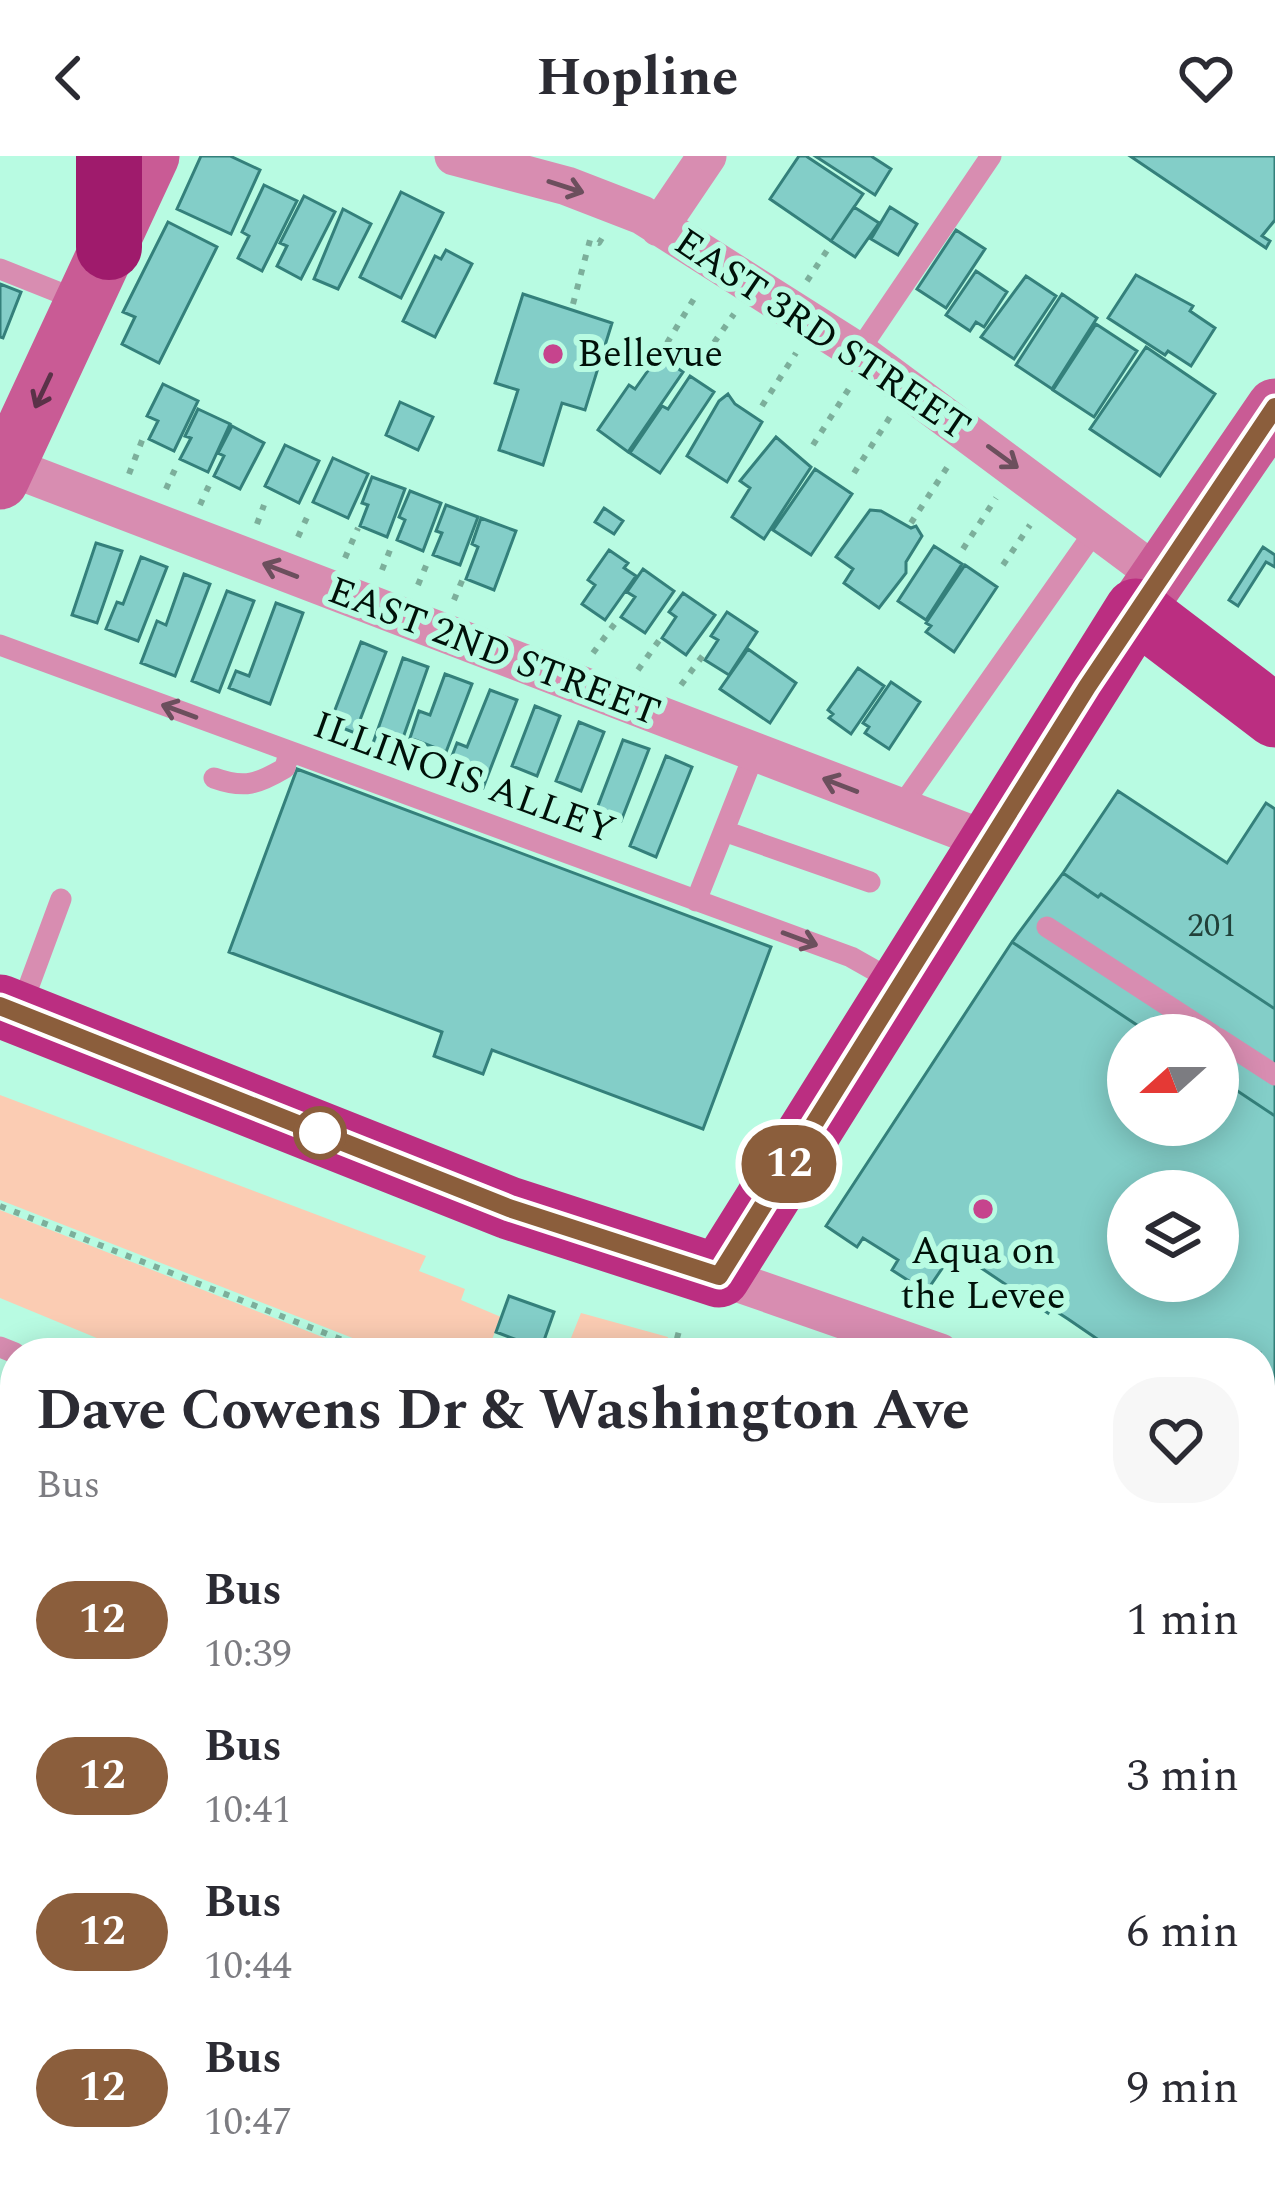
<!DOCTYPE html>
<html lang="en">
<head>
<meta charset="utf-8">
<style>
  body { margin:0; font-family:Spectral,serif; background:#f7f7f7; color:#2b2b33; height:100vh; display:flex; flex-direction:column; font-size:45px; white-space:nowrap }
  * { box-sizing:border-box; margin:0 }
  p { font-size:39px; color:#7c7c81 }
  .icon { flex:none; width:66px; height:66px; fill:none; stroke:currentColor; stroke-width:2; stroke-linecap:round; stroke-linejoin:round }
  .map { position:relative; flex:1; overflow:hidden }
  .panel { position:absolute; left:0px; top:1182px; width:1275px; height:855px; display:flex; flex-direction:column; background:#fff; border-radius:48px 48px 0 0; box-shadow:0 6px 30px #0003 }
  .panel>* { flex:none }
  .badge { padding:0 24px; border-radius:39px; font-size:42px; line-height:78px }
  .needle { width:78px; rotate:249deg }
  .controls { position:absolute; left:1107px; top:858px; display:grid; gap:24px }
  .controls a { display:grid; place-items:center; width:132px; height:132px; border-radius:50%; background:#fff; box-shadow:0 6px 30px #0003; font-size:60px }
  .map>.badge { position:absolute; translate:-50% -50%; box-shadow:0 0 0 6px #fff }
  .round { display:grid; place-items:center; flex:none; width:126px; height:126px; border-radius:48px; background:#f7f7f7 }
  .headline { display:flex; align-items:center; justify-content:space-between; height:204px; padding:0 36px }
  h1 { font-size:57px; font-weight:700; line-height:90px }
  ul { padding:0; list-style:none }
  li { display:flex; align-items:center; gap:36px; height:156px; padding:0 36px }
  li div { flex:1 }
  li b { display:block; font-size:45px }
  li em { font-style:normal }
  li .badge { min-width:132px; font-weight:700; text-align:center }
  header { display:flex; justify-content:space-between; align-items:center; height:156px; padding:0 36px; background:#fff; font-size:54px; font-weight:700 }
  .map>svg:first-child { display:block }
  .green { fill:#fbccb3 }
  .forest { fill:#f47f34 }
  .water { fill:#bfbe11; stroke:#868a0f; stroke-width:3 }
  .pier { fill:#b8fbe2 }
  .building { fill:#83cec8; stroke:#34807b; stroke-width:3; fill-rule:evenodd }
  .lines { fill:none; stroke-linecap:round; stroke-linejoin:round }
  .path { stroke:#7caf9b; stroke-width:6; stroke-dasharray:6 9; stroke-linecap:butt }
  .lane { stroke:#d88db1; stroke-width:21 }
  .street { stroke:#d88db1; stroke-width:39 }
  .secondary { stroke:#c95b95; stroke-width:57 }
  .primary { stroke:#bb2e81; stroke-width:63 }
  .highway { stroke:#9f1b6c; stroke-width:66 }
  .street-bridge { stroke:#d88db1; stroke-width:39 }
  .oneway { stroke:#6c4f5d }
  .oneway2 { stroke:#5a3248 }
  .line-casing { stroke:#fff; stroke-width:27 }
  .line { stroke:#8b5e3c; stroke-width:18 }
  .poi-dot { fill:#c6448d; stroke:#b8fbe2; stroke-width:4.5 }
  .stop-dot { fill:#fff; stroke:#8b5e3c; stroke-width:6 }
  .labels { text-anchor:middle; dominant-baseline:central; stroke-width:12; stroke-linejoin:round; paint-order:stroke }
  .number-label { font-size:33px; fill:#214039 }
  .street-label { font-size:39px; fill:#001109; stroke:#b8fbe2 }
  .poi-label { font-size:39px; fill:#001109; stroke:#b8fbe2; text-anchor:start }
</style>
</head>
<body>
<header><svg class="icon" aria-label="back" viewBox="0 0 24 24"><path d="M15 5l-7 7 7 7"/></svg>Hopline<svg class="icon" aria-label="heart" viewBox="0 0 24 24"><path d="M12 20l-8-8c-3-5 5-10 8-4 3-6 11-1 8 4z"/></svg></header>
<div class="map">
<svg width="1275" height="2035" viewBox="0 0 1275 2035">
  <rect width="100%" height="100%" fill="#b8fbe2"/>
  <path class="green" d="M0 939 426 1100 419 1115 465 1133 461 1144 501 1161 491 1186 518 1197H391L0 1044Z
    M0 1054 363 1197H133L0 1142Z
    M581 1157 668 1181 663 1197H565Z
    M1 1290 15 1295V1346L0 1340Z
    M1260 1467 1275 1484V1564L1260 1555Z"/>
  <path class="forest" d="M1260 1829 1269 1832 1275 1842V1962L1260 1953Z"/>
  <path class="water" d="M0 1468 15 1472V2022H1260V1953L1275 1962V2035H0Z"/>
  <path class="pier" d="M999 2022H1093L1085 2035H991Z"/>
  <path class="building" d="M201 0H230L260 14 231 78 177 53Z
    M799 0H806L863 38 831 85 770 43Z
    M815 0H871L891 13 875 39Z
    M1130 0H1275V64L1262 80 1270 85 1266 92Z
    M264 29 297 45 262 115 238 102 249 80 242 76Z
    M401 36 443 57 401 142 360 121Z
    M304 40 335 56 301 123 277 110 287 90 280 87Z
    M854 51 879 67 855 101 831 85Z
    M890 51 917 68 898 99 871 83Z
    M343 53 371 68 338 133 314 123Z
    M168 66 217 91 159 207 122 188 135 161 123 156Z
    M956 74 985 93 946 152 917 133Z
    M446 94 472 108 435 181 403 165 435 100 441 103Z
    M976 115 1007 136 984 171 976 166 970 175 946 159Z
    M1136 119 1193 150 1190 155 1215 172 1191 210 1168 195 1165 199 1108 162Z
    M1026 120 1056 140 1014 203 981 181Z
    M0 128 21 136 3 182 0 181Z
    M523 138 612 167 585 254 562 247 543 309 499 294 518 234 495 227Z
    M1062 138 1097 162 1052 233 1016 209Z
    M1096 168 1137 195 1094 261 1053 234Z
    M1146 191 1215 238 1160 320 1090 273Z
    M659 199 683 216 628 296 598 274 629 229 635 233Z
    M690 220 714 236 660 317 630 297 662 250 668 253Z
    M163 228 198 245 174 295 149 283 158 265 147 260Z
    M728 238 735 248 762 266 727 326 687 300 719 245Z
    M400 246 433 261 418 294 386 279Z
    M198 253 230 268 208 316 180 303 191 282 185 280Z
    M232 270 264 287 240 333 214 320 224 300 218 297Z
    M776 281 811 311 764 383 732 361 750 332 740 325Z
    M285 289 319 305 299 347 265 330Z
    M333 302 368 318 348 362 313 346Z
    M815 313 852 338 811 399 773 374Z
    M372 321 405 333 387 381 360 370 368 349 362 347Z
    M410 335 441 347 423 395 397 384 405 364 399 361Z
    M446 349 478 361 460 409 433 399 442 377 436 375Z
    M604 352 623 365 614 378 595 366Z
    M870 354 881 355 911 372 916 370 922 380 906 406V417L879 452 844 427 853 413 836 401Z
    M481 362 516 375 494 434 466 423 478 391 472 388Z
    M96 387 122 395 97 467 72 459Z
    M934 390 962 408 926 464 898 445Z
    M1263 391 1275 399V411L1266 406 1238 450 1229 444Z
    M609 394 628 407 624 412 636 420 605 464 582 448 595 429 588 424Z
    M141 401 167 411 138 485 106 473 117 446 123 448Z
    M965 409 997 431 954 496 926 476 931 470 926 467Z
    M643 413 674 435 645 477 621 461 635 441 627 436Z
    M184 418 210 428 175 520 141 507 157 465 166 469Z
    M227 435 254 445 219 536 192 525Z
    M683 437 715 459 686 499 662 482 676 461 669 456Z
    M276 447 303 457 270 548 229 532 236 515 249 520Z
    M727 456 757 476 729 519 705 504 718 484 711 480Z
    M361 486 386 496 355 577 330 567Z
    M748 493 796 527 770 567 720 533Z
    M403 502 428 511 398 596 373 587Z
    M858 512 884 530 851 578 829 562 833 558 828 554Z
    M445 518 472 528 446 596 410 582 419 555 430 559Z
    M891 526 920 546 889 593 865 577 869 571 863 567Z
    M490 534 517 544 483 632 445 618 457 587 467 591Z
    M535 550 560 560 537 620 512 610Z
    M579 566 604 576 581 635 556 625Z
    M623 584 649 593 621 665 596 655Z
    M666 600 692 611 656 701 630 690Z
    M297 613 771 791 703 973 492 894 483 918 434 900 442 876 229 796Z
    M1118 635 1227 707 1266 647 1275 653V853L1101 738 1098 741 1063 717Z
    M1063 717 1098 741 1101 738 1275 853V960L1218 922V879H1152L1012 786Z
    M1012 786 1152 879H1128V969H1218V922L1275 960V1307L1260 1296V1197H1110L1104 1193 1106 1189 1068 1163 1051 1152 1048 1157 950 1091 952 1098 926 1136 892 1114 898 1104 863 1082 857 1091 826 1070ZM1128 1035H1218V1125H1128Z
    M509 1140 554 1156 541 1193 496 1176Z"/>
  <g class="lines">
    <path class="path" d="M807 125 828 93
      M573 148 590 84 599 87 604 79
      M667 187 695 141
      M697 211 734 158
      M762 250 796 197
      M813 289 850 231
      M854 317 890 261
      M129 318 143 282
      M166 333 177 309
      M200 349 211 325
      M911 367 948 310
      M257 368 264 349
      M298 381 309 357
      M963 393 996 342
      M345 402 358 372
      M1003 409 1030 369
      M382 414 392 389
      M418 429 428 405
      M454 444 464 420
      M593 497 616 466
      M638 514 660 483
      M681 529 704 498
      M0 1050 376 1197
      M673 1197 679 1175
      M1260 1602 1275 1616
      M1260 1635 1268 1622
      M1011 2035 1019 2022"/>
    <path class="lane" d="M0 113 83 146
      M858 196 991 0
      M0 489 851 801 897 827
      M214 622C245 633 258 628 285 612L289 596
      M900 652 1097 372
      M724 675 870 726
      M696 745 755 596
      M1047 771 1213 879
      M21 851 61 743
      M1218 882 1275 919
      M0 1191 15 1197
      M1260 1353 1275 1357
      M0 1357 15 1367"/>
    <path class="street" d="M454 0 567 30 642 59 858 196 1159 420
      M659 71 707 0
      M0 307 988 685
      M719 1120 940 1197
      M1058 2035 1066 2022"/>
    <path class="secondary" d="M0 325 151 0
      M1136 454 1275 251"/>
    <path class="primary" d="M0 850 509 1052 719 1120 1136 454 1275 560"/>
    <path class="highway" d="M109 91V0"/>
    <path class="street-bridge" d="M1260 1711 1275 1687"/>
  </g>
  <defs><path id="oneway-shaft" d="M-6 0H5M1.5-3L5.5 0L1.5 3" fill="none" stroke-width="1.6" stroke-linecap="round" stroke-linejoin="round" transform="scale(3)"/></defs>
  <g class="oneway">
    <use href="#oneway-shaft" transform="translate(566 31) rotate(18)"/>
    <use href="#oneway-shaft" transform="translate(1003 301) rotate(36)"/>
    <use href="#oneway-shaft" transform="translate(280 414) rotate(-159)"/>
    <use href="#oneway-shaft" transform="translate(179 555) rotate(-160)"/>
    <use href="#oneway-shaft" transform="translate(840 629) rotate(-159)"/>
    <use href="#oneway-shaft" transform="translate(800 783) rotate(20)"/>
  </g>
  <use class="oneway2" href="#oneway-shaft" transform="translate(43 235) rotate(115)"/>
  <g class="lines">
    <g class="line-casing">
      <path id="line" d="M0 850 509 1052 719 1120 1087 531 1275 251"/>
    </g>
    <use href="#line" class="line"/>
  </g>
  <g class="poi-dot">
    <circle cx="553" cy="198" r="12"/>
    <circle cx="983" cy="1053" r="12"/>
  </g>
  <circle class="stop-dot" cx="320" cy="977" r="24"/>
  <g class="labels">
    <g class="number-label">
      <text x="1212" y="770">201</text>
    </g>
    <g class="street-label">
      <text transform="translate(822 179) rotate(34)">EAST 3RD STREET</text>
      <text transform="translate(494 496) rotate(21)">EAST 2ND STREET</text>
      <text transform="translate(464 622) rotate(20)">ILLINOIS ALLEY</text>
    </g>
    <g class="poi-label">
      <text x="577" y="198">Bellevue</text>
      <text x="983" y="1095" text-anchor="middle">Aqua on<tspan x="983" dy="45">the Levee</tspan></text>
    </g>
  </g>
</svg>
<div class="controls">
<a><svg class="needle" viewBox="-14 -14 28 28"><path d="M0-13l5 13h-10z" fill="#e53935"/><path d="M0 13l5-13h-10z" fill="#7c7c81"/></svg></a>
<a><svg class="icon" aria-label="layers" viewBox="0 0 24 24"><path d="M12 4l9 5-9 5-9-5zM3 14l9 5 9-5"/></svg></a>
</div>
<b class="badge" style="left:789px;top:1008px;background:#8b5e3c;color:#fff">12</b>
<section class="panel">
<div class="headline"><div><h1>Dave Cowens Dr &amp; Washington Ave</h1><p>Bus</p></div><a class="round"><svg class="icon" aria-label="heart" viewBox="0 0 24 24"><path d="M12 20l-8-8c-3-5 5-10 8-4 3-6 11-1 8 4z"/></svg></a></div>
<ul>
<li><span class="badge" style="background:#8b5e3c;color:#fff">12</span><div><b>Bus</b><p>10:39</p></div><em>1 min</em></li>
<li><span class="badge" style="background:#8b5e3c;color:#fff">12</span><div><b>Bus</b><p>10:41</p></div><em>3 min</em></li>
<li><span class="badge" style="background:#8b5e3c;color:#fff">12</span><div><b>Bus</b><p>10:44</p></div><em>6 min</em></li>
<li><span class="badge" style="background:#8b5e3c;color:#fff">12</span><div><b>Bus</b><p>10:47</p></div><em>9 min</em></li>
</ul>
</section>
</div>
</body>
</html>
